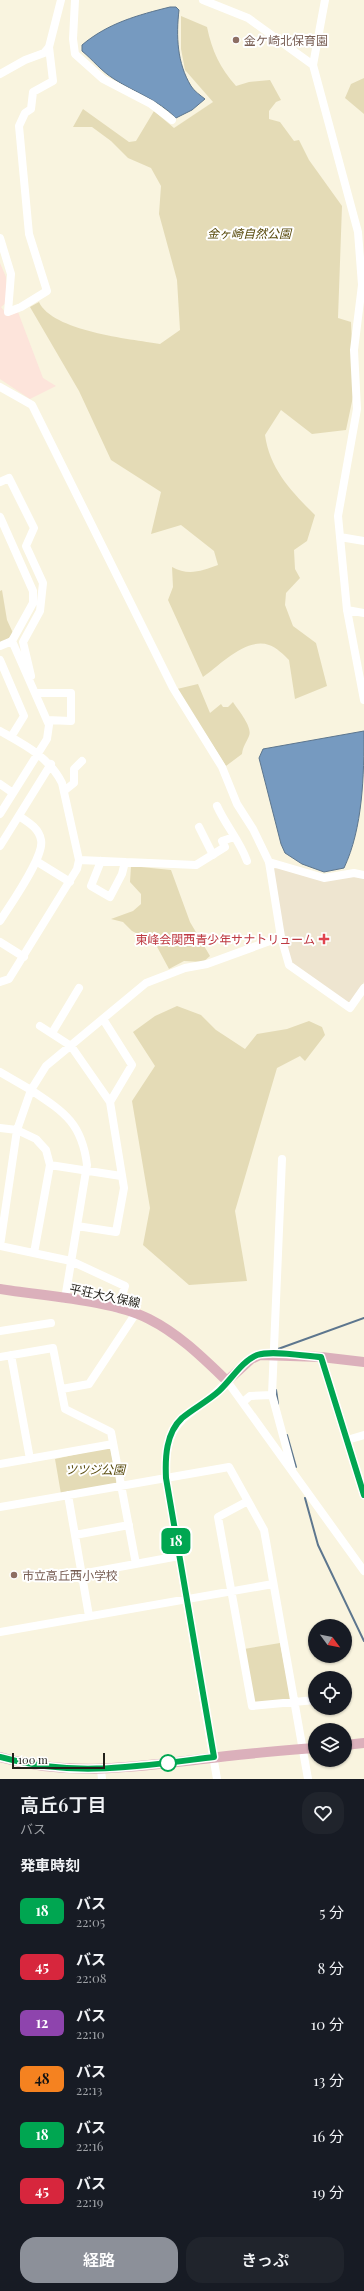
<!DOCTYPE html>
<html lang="ja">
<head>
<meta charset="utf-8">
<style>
  body { margin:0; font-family:"Playfair Display","Noto Sans JP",serif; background:#20242c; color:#f1f3f6; height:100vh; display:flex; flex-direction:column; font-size:15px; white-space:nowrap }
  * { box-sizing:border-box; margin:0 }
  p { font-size:13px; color:#9ea1a6 }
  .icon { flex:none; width:22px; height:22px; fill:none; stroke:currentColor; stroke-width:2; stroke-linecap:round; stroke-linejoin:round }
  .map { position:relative; height:1779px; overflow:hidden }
  .details { display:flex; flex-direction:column; background:#171b24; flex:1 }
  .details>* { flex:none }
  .badge { padding:0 8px; border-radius:6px; font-size:14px; line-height:26px }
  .needle { width:26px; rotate:122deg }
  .controls { position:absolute; left:308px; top:1619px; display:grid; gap:8px }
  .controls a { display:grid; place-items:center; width:44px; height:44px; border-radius:50%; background:#171b24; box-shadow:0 1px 3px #0004; font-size:20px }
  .scale { position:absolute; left:12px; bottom:10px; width:93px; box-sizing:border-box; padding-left:4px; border:2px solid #23211a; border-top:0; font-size:11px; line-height:14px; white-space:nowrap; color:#23211a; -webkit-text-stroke:3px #fff; paint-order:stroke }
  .map>.badge { position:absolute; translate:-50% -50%; box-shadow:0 0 0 2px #fff }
  h2 { padding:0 20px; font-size:15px; line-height:36px }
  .round { display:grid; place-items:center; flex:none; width:42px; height:42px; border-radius:16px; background:#20242c }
  .head { display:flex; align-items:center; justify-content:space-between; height:68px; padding:0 20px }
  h1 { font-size:19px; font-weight:600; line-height:30px }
  .cta { display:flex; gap:8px; margin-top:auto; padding:8px 20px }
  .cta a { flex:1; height:46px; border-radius:16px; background:#8c9099; color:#fff; font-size:16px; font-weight:600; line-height:46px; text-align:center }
  .cta a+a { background:#20242c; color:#f1f3f6 }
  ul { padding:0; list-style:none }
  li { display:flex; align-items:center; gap:12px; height:56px; padding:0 20px }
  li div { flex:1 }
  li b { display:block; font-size:15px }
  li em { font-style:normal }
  li .badge { min-width:44px; font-weight:700; text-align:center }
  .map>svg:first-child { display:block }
  .industrial { fill:#fde4db }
  .medical { fill:#eee5d0 }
  .green { fill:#e4dbb6 }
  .water { fill:#769ac0; stroke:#5d768e }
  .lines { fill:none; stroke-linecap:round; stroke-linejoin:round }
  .stream { stroke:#5d768e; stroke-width:2 }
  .minor { stroke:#fff; stroke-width:8 }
  .major { stroke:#dbb0bb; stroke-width:10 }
  .line-casing { stroke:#fff; stroke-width:9 }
  .line { stroke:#00a651; stroke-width:6 }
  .education-dot { fill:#8d6e63; stroke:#fff; stroke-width:1.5 }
  .health-dot { fill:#e0444e; stroke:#fff; stroke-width:1.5 }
  .stop-dot { fill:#fff; stroke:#00a651; stroke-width:2 }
  .labels { text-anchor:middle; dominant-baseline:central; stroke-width:4; stroke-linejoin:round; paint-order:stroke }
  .education-label { font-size:12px; fill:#785e54; stroke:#fff; text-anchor:start }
  .park-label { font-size:12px; font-style:italic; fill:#594b0d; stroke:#fff }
  .health-label { font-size:12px; fill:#be3a42; stroke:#fff; text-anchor:end }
  .street-label { font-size:12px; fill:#23211a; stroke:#fff }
</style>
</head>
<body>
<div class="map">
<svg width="364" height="1779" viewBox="0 0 364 1779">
  <rect width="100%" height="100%" fill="#f9f4df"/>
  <path class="industrial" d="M0 263 6 277 7 292V302L1 307 8 316 18 312 43 378 56 386 30 399 0 379Z"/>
  <path class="medical" d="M278 868 327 881 354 874 364 877V982L351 1002 348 1003 290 963 271 869Z"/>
  <path class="green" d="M181 16 207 27C212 51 220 68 236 86L249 82 270 80 281 100 276 102 269 111V119L280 122 294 141 299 140 309 160 342 206 338 318 351 322 354 392 346 430 312 434 281 410 265 435C270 470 292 492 315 515L307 541 294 550 295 569 300 578 286 593 285 605 293 626 316 643 327 686 295 699 289 660C284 655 276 647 269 645 246 637 220 665 203 677L168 600 173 587 172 567C188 576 202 571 218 565L214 551 181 525 151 534 161 492 111 460 79 391 30 307 39 302C52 331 130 339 160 344L180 330 177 280 159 214 161 186 151 168 128 158 111 141 92 127H73L83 109 129 142 136 141 154 111 174 128 213 102 185 70 181 49Z
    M364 78V114L345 98 351 84Z
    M2 590 7 620 13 633 8 639 0 643V591Z
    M198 684 210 713 221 704 223 707H228L233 702C238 710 253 727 249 736 246 743 243 746 242 754L226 766 177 689Z
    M131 866 171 870 190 922 210 956 203 962 184 961 169 969 155 943 132 931 123 922 111 919 133 911 141 904V894L130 882Z
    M177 1006 201 1015 216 1030 245 1049 257 1034 287 1029 309 1021 322 1027 325 1035 305 1061 300 1056 277 1068 235 1211 247 1281 189 1285 143 1245 150 1208 132 1101 155 1066 133 1032 155 1016Z
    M110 1447 117 1480 115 1485 61 1494 55 1459Z
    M280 1643 291 1699 254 1703 244 1649Z"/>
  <path class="water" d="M170 7H176L179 10C176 36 177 63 191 86 194 91 200 95 205 99L192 110 176 118C157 99 136 93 114 79 101 71 93 60 82 51V45C108 23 138 15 170 7Z
    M364 731C364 775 363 828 344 868L324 872 302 864 285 853 281 844 259 758 263 749Z"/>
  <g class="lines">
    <path class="stream" d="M278 1349 364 1318
      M276 1390 278 1404
      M287 1435 296 1467
      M305 1498 318 1545 364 1641"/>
    <path class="minor" d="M75 0 73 39 75 54 103 79 151 104 172 120
      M203 0 248 18 313 65
      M325 0 313 65 358 232 362 285 354 350 357 409 338 516 347 610 364 700
      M0 74 25 60 44 53 49 47 61 0
      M0 238 11 274 8 312 21 307 47 291 29 234 19 126 25 113 31 109 33 92 53 81 49 47
      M0 387 32 405 173 688 222 767 237 804 253 829 269 862 281 937 289 965 350 1008 364 988
      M0 482 9 478 34 528 26 546 43 583 40 611 23 642 31 676
      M0 517 33 591V603L12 641 49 725 47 739 0 814
      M340 537 364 541
      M347 610 364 613
      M0 646 12 641
      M0 660 24 716 11 737
      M35 693H71V721L47 720
      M0 731C25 745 49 757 62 783L79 860 77 869 9 979 0 982
      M0 784 13 793
      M64 791 74 783V769L82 761
      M217 806C226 826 240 841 247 861
      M199 827 213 855
      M0 846 51 764
      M79 860 196 865 225 847 222 841 234 837
      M36 861 70 882
      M101 861 91 886 110 897 122 874 125 862
      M269 862 324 878 354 873 364 875
      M0 921C10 905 45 856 41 840 39 828 28 822 19 816
      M0 942 24 957
      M40 1026 71 1046 110 1102
      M52 1033 79 988
      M0 1072 31 1090 46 1066 146 983 185 968 207 964 281 937
      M0 1128 17 1130 36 1139 46 1150 50 1165 34 1253
      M282 1159 272 1395 292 1469
      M50 1165 121 1176
      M77 1226 116 1232 124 1188 110 1102 132 1065 103 1019
      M0 1246 17 1130 31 1090C64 1112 82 1123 87 1165L65 1299
      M0 1246 71 1261 125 1286 118 1309
      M0 1331 51 1323
      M11 1355 30 1459
      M0 1357 53 1348 65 1409 111 1432 136 1564
      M321 1357 364 1495
      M62 1389 89 1384 136 1313
      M243 1402 250 1396 272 1395
      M347 1440 364 1435
      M0 1464 113 1444
      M68 1495 89 1616
      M248 1501 218 1517 252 1706 315 1700
      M0 1507 229 1467 264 1530 308 1779
      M75 1535 129 1525
      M81 1574 179 1556
      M0 1632 273 1584
      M101 1770 102 1779
      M217 1779 166 1478C163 1411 193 1421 227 1381L364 1571"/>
    <path class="major" d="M0 1289C42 1296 113 1300 149 1319 179 1334 203 1358 227 1381L251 1359 260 1355 321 1357 364 1362
      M345 1745 364 1743
      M0 1757C68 1777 134 1767 203 1759 240 1754 278 1751 315 1748"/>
  </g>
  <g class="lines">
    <g class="line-casing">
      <path id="line" d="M0 1757C72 1778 141 1766 214 1757L166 1478C165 1457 166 1433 182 1418 194 1408 208 1401 219 1391 231 1380 242 1361 257 1355 272 1350 304 1356 321 1357L364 1495"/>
    </g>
    <use href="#line" class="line"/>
  </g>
  <g class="education-dot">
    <circle cx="236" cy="40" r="4"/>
    <circle cx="14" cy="1575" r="4"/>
  </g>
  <path class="health-dot" d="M322 933h4v4h4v4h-4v4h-4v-4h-4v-4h4z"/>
  <circle class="stop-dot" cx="168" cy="1763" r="8"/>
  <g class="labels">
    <g class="education-label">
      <text x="244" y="40">金ケ崎北保育園</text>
      <text x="22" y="1575">市立高丘西小学校</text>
    </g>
    <g class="park-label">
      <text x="249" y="233">金ヶ崎自然公園</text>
      <text x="95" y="1469">ツツジ公園</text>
    </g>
    <g class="health-label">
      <text x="315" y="939">東峰会関西青少年サナトリューム</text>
    </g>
    <g class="street-label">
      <text transform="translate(105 1295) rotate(12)">平荘大久保線</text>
    </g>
  </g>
</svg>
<div class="controls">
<a><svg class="needle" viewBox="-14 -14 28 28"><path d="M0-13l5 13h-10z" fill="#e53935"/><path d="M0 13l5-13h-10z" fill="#9ea1a6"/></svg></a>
<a><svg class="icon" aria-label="locate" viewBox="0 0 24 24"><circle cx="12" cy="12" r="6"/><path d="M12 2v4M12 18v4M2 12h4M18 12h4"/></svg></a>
<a><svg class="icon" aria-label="layers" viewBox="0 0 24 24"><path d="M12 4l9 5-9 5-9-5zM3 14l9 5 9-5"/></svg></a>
</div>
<div class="scale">100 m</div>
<b class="badge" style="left:176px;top:1541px;background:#00a651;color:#fff">18</b>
</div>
<section class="details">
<div class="head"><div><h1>高丘6丁目</h1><p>バス</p></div><a class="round"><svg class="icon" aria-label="heart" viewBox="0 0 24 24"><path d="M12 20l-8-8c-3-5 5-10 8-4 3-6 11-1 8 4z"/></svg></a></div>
<h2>発車時刻</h2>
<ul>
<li><span class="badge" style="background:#00a651;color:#fff">18</span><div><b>バス</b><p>22:05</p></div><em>5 分</em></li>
<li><span class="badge" style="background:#d7263d;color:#fff">45</span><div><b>バス</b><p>22:08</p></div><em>8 分</em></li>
<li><span class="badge" style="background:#8e44ad;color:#fff">12</span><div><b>バス</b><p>22:10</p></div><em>10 分</em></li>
<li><span class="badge" style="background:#f58220;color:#111">48</span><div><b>バス</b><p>22:13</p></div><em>13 分</em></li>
<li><span class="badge" style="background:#00a651;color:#fff">18</span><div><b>バス</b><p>22:16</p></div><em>16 分</em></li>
<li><span class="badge" style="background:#d7263d;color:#fff">45</span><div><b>バス</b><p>22:19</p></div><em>19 分</em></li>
</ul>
<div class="cta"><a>経路</a><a>きっぷ</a></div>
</section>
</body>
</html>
